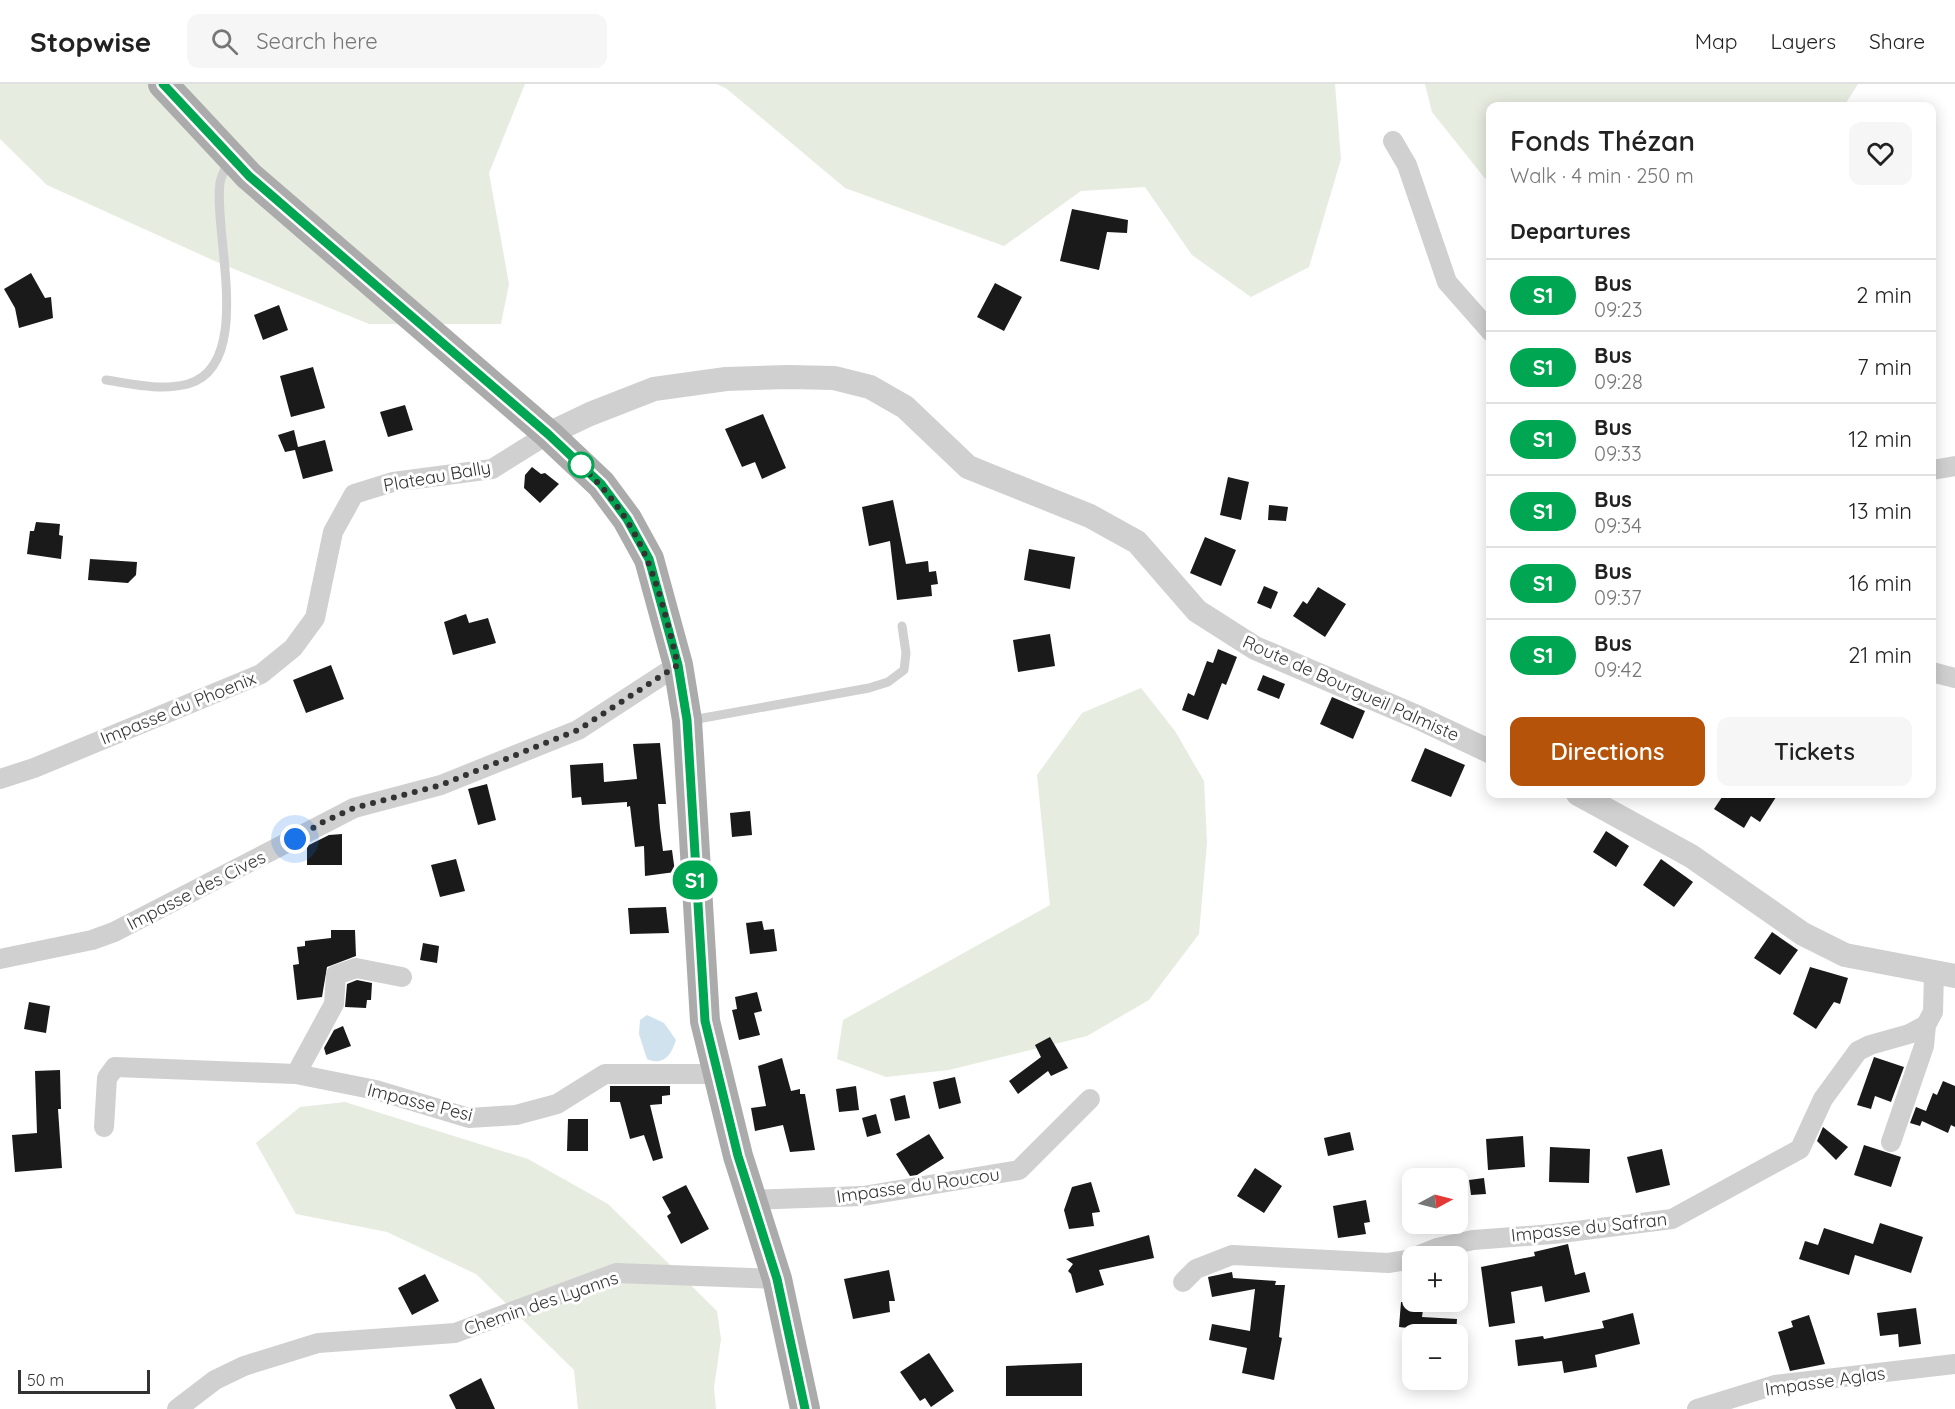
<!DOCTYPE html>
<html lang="en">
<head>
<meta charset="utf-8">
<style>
  body { margin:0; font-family:Quicksand,sans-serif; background:#f6f6f6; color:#222; height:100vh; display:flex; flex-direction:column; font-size:22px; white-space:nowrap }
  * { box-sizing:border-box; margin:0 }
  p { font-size:20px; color:#767676 }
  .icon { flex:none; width:33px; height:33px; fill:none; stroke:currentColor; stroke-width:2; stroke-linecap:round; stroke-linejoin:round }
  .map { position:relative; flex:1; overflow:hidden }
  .side { position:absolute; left:1486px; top:18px; width:450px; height:696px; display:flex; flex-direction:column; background:#fff; border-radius:12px; box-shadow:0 3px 15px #0003 }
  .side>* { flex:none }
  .badge { padding:0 12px; border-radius:20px; font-size:21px; line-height:39px }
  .needle { width:39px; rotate:83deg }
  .controls { position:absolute; left:1402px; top:1084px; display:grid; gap:12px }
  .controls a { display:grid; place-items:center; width:66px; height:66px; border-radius:12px; background:#fff; box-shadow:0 3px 15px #0003; font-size:30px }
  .scale { position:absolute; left:18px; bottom:15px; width:132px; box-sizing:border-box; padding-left:6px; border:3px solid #333; border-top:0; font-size:16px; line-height:21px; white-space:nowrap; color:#333; -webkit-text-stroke:4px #fff; paint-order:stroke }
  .you { position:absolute; width:30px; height:30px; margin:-15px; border:4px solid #fff; border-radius:50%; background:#1a73e8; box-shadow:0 0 0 9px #1a73e833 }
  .map>.badge { position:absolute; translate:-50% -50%; box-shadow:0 0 0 3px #fff }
  h2 { padding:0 24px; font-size:22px; line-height:54px }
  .round { display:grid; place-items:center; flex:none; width:63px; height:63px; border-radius:12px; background:#f6f6f6 }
  .overview { display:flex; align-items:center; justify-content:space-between; height:102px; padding:0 24px }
  h1 { font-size:28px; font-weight:600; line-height:45px }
  .button { display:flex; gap:12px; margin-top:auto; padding:12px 24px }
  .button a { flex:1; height:69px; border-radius:12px; background:#b45309; color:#fff; font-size:24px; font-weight:600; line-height:69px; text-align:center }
  .button a+a { background:#f6f6f6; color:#222 }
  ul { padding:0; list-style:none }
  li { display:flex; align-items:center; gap:18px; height:72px; padding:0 24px; border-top:2px solid #e0e0e0 }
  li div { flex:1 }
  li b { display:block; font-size:22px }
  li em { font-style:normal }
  li .badge { min-width:66px; font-weight:700; text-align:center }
  header { display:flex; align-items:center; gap:36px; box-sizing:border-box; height:84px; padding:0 30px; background:#fff; border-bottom:2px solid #e0e0e0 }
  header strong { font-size:28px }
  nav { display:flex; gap:33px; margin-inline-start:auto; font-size:21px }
  .search { width:420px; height:54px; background:#f6f6f6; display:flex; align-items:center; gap:15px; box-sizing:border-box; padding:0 21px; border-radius:12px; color:#767676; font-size:22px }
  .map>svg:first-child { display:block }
  .green { fill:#e6ecdf }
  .water { fill:#cfe2ee }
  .building { fill:#1a1a1a }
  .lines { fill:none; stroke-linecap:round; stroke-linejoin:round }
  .service { stroke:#d0d0d0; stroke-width:9 }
  .minor { stroke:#d0d0d0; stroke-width:20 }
  .tertiary { stroke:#d0d0d0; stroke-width:24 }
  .primary { stroke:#ababab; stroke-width:30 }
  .line-casing { stroke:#fff; stroke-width:14 }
  .line { stroke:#00a651; stroke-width:9 }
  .walk { stroke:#333; stroke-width:6; stroke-dasharray:0 10.8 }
  .stop-dot { fill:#fff; stroke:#00a651; stroke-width:3 }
  .labels { text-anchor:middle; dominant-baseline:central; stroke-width:6; stroke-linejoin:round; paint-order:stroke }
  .street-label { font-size:18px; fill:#333; stroke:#fff }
</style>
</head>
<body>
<header>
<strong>Stopwise</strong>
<div class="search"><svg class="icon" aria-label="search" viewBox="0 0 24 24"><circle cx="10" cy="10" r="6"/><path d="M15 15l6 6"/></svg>Search here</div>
<nav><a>Map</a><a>Layers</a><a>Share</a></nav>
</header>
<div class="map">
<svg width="1955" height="1325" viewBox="0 0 1955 1325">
  <rect width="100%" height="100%" fill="#fff"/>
  <path class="green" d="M0 0H525L489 89 509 200 501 240H369L217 178 47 101 0 55Z
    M717 0H1335L1341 75 1309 183 1251 213 1192 171 1145 103 1081 107 1004 162 845 104 727 5Z
    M1425 0H1858L1844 22H1491V102L1432 28Z
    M1141 604 1175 647 1204 697 1207 759 1199 850 1149 916 1087 952 949 986 886 993 837 975 843 936 1050 821 1037 691 1082 629Z
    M345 1018 528 1075 608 1120 717 1227 721 1255 714 1304 716 1325H578L574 1286 476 1190 387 1148 296 1130 256 1059 300 1023Z"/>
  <path class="water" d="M647 931 664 939 676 956C671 971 664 982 647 975L639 950 640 936Z"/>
  <path class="building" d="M1072 125 1128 136 1127 149 1107 148 1099 186 1060 177Z
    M31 189 45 214 51 213 53 234 19 244 15 224 4 205Z
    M995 199 1022 213 1004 247 977 233Z
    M279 221 288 246 263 256 254 231Z
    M313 283 325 324 291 333 280 292Z
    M405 321 413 346 388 353 380 328Z
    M763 330 786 384 762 395 755 378 742 383 725 345Z
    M294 346 298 363 325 356 333 387 303 395 295 366 285 368 278 351Z
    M532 383 541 390 545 389 559 400 540 419 524 404 525 391Z
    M1228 393 1249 398 1241 436 1220 431Z
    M893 416 906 480 928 477 929 488 936 487 938 500 931 501 932 512 897 516 890 457 869 462 862 423Z
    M1269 421 1288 423 1286 437 1268 436Z
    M36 438 60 440 59 451 63 452 61 475 27 470 30 447H34Z
    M1205 453 1236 466 1221 502 1190 489Z
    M1029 465 1075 473 1070 505 1024 496Z
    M90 475 137 478 136 491 128 499 88 496Z
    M1264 502 1278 508 1271 525 1257 519Z
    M1318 503 1346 520 1325 553 1293 532 1303 517 1307 520Z
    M466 530 469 539 488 534 496 559 453 571 444 538Z
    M1050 550 1055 582 1018 588 1013 556Z
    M1218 565 1237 573 1226 601 1222 599 1208 636 1182 626 1188 609 1194 612 1207 577 1213 579Z
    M331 581 344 615 306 629 293 596Z
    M1263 591 1285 600 1279 615 1257 606Z
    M1332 613 1365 627 1353 655 1320 640Z
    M660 659 666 720H658L660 744 663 767 672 766 675 788 645 792 644 762 635 763 630 722 627 723V718L582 721 581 713 572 714 570 681 603 679 604 698 637 695 633 660Z
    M1425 664 1465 681 1451 713 1411 697Z
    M487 700 496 736 478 741 468 705Z
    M1724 710H1778L1760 738 1751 732 1744 744 1714 725Z
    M750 727 752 751 732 753 730 729Z
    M1606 747 1629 762 1616 783 1593 768Z
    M342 750V781H307V762L329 751Z
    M456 775 465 807 440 813 431 781Z
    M1661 775 1693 798 1674 823 1643 801Z
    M666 823 669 849 630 850 628 824Z
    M762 837 764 846 774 845 777 867 750 870 746 839Z
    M331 846H355L356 872 327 883 322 913 297 916 293 881 299 880 297 863 305 862V857L331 854Z
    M1772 848 1798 866 1780 891 1754 874Z
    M423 859 439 862 437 879 420 876Z
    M1810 883 1848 894 1840 920 1834 918 1816 945 1793 930Z
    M357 896 372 899 371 916H367L366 924 345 923 347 900Z
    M757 908 762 927 754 929 760 951 739 956 732 926 737 925 735 913Z
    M29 918 50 922 46 949 24 945Z
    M343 942 351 962 326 971 324 964 334 946Z
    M1050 953 1068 984 1051 992 1048 987 1018 1010 1009 997 1041 973 1035 961Z
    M1874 973 1904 983 1891 1018 1875 1012 1871 1025 1857 1021Z
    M782 974 791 1007 800 1005V1010H805L815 1066 790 1068 783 1041 755 1047 751 1024 766 1022 758 982Z
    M60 986 61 1025H58L62 1084 15 1088 12 1051 37 1049 35 987Z
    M955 993 961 1019 939 1025 933 998Z
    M1943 997 1955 1002V1043L1951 1041 1948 1049 1922 1037 1920 1042 1910 1039 1916 1023 1926 1027 1933 1009 1937 1011Z
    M610 1002H670V1011L662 1012V1020L650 1021 663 1074 653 1077 644 1051 630 1055 620 1018H610Z
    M856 1002 859 1026 839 1028 836 1005Z
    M905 1011 910 1034 895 1037 890 1015Z
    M876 1030 881 1049 867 1053 862 1034Z
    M568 1035H588V1067H567Z
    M1823 1043 1848 1063 1836 1076 1817 1057Z
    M1350 1048 1354 1066 1328 1072 1324 1054Z
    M929 1050 944 1074 917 1091 910 1092 896 1070Z
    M1523 1052 1525 1083 1488 1086 1486 1055Z
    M1864 1061 1901 1073 1891 1103 1854 1091Z
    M1550 1063 1590 1065 1589 1099 1549 1098Z
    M1662 1065 1670 1101 1636 1109 1627 1073Z
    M1255 1084 1282 1102 1264 1129 1237 1112Z
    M1484 1094 1486 1110 1471 1111 1469 1096Z
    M1091 1098 1100 1128 1092 1129 1094 1142 1069 1145 1064 1126 1072 1103Z
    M686 1101 709 1145 681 1160 667 1132 671 1129 662 1113Z
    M1366 1116 1370 1138 1364 1139 1366 1150 1338 1154 1333 1122Z
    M1880 1139 1923 1153 1911 1189 1855 1171 1849 1191 1799 1175 1805 1157 1818 1161 1824 1144 1873 1160Z
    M1149 1151 1154 1174 1099 1186 1104 1201 1076 1209 1071 1190 1068 1187 1073 1180 1066 1175Z
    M1568 1160 1575 1191 1585 1188 1590 1208 1545 1218 1542 1202 1511 1208 1515 1239 1489 1243 1481 1183 1535 1172 1534 1168Z
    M889 1186 895 1217H889L890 1228 853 1235 844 1195Z
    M1232 1188 1233 1194 1276 1197 1275 1201H1285L1279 1253 1282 1254 1274 1296 1242 1289 1247 1264 1209 1256 1212 1240 1250 1247 1255 1205 1212 1213 1208 1193Z
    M425 1190 439 1217 412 1231 398 1204Z
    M1401 1218H1424L1422 1233 1457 1235 1456 1251H1417V1245L1399 1243Z
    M1916 1224 1921 1260 1899 1263 1898 1250 1880 1252 1877 1229Z
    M1633 1229 1640 1260 1595 1271 1597 1283 1564 1289 1562 1277 1518 1282 1515 1256 1543 1252 1544 1255 1604 1244 1602 1237Z
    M1809 1231 1825 1280 1790 1287 1778 1248 1793 1243 1791 1237Z
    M929 1269 954 1307 931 1323 925 1314 920 1317 900 1288Z
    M1082 1279V1312H1006V1282Z
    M481 1294 495 1325H456L449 1311Z"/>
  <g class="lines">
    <path class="service" d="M106 296C132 300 161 307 188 300 255 281 213 148 220 99 221 92 226 84 228 77
      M692 636 869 604 888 598 904 586 906 569 902 542"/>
    <path class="minor" d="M1393 57 1407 81 1447 198 1491 248
      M1932 386 1955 382
      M1932 588 1955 594
      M0 695 34 684 261 590 293 564 315 534 333 448 354 410 393 398 492 385 548 350
      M0 875 92 856 114 848 354 724 441 701 578 646 678 581
      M296 990 334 920 336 891 356 884 402 893
      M104 1043 107 994 115 983 296 990 376 1006 469 1034 516 1031 557 1020 605 990H717
      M1891 1058 1924 962 1926 941 1933 928 1934 889
      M751 1116 863 1112 1019 1086 1090 1015
      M1183 1198 1196 1185 1232 1171 1388 1179 1407 1176 1437 1164 1473 1156 1553 1150 1672 1135 1800 1065 1823 1015 1858 967 1870 961 1909 950 1926 941
      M177 1325 215 1296 244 1282 318 1259 455 1249 616 1189 777 1195
      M1697 1325 1775 1301 1955 1280"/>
    <path class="tertiary" d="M548 350 590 330 654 305 726 295 789 293 834 294 870 303 905 323 968 383 1090 432 1137 458 1197 527 1255 564 1417 633 1491 668
      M1578 710 1691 772 1803 850 1845 871 1955 892"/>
    <path class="primary" d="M163 0 249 92 548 350 601 400 627 435 649 475 678 581 687 636 705 937 738 1072 777 1195 805 1325"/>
  </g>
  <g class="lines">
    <g class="line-casing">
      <path id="line" d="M163 0 249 92 548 350 601 400 627 435 649 475 678 581 687 636 705 937 738 1072 777 1195 805 1325"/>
    </g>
    <use href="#line" class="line"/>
    <path class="walk" d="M295 755 321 739 354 724 441 701 578 646 678 581C656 492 644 439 574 375L581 381"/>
  </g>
  <circle class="stop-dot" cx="581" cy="381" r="12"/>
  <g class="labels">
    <g class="street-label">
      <text transform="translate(437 392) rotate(-10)">Plateau Bally</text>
      <text transform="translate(1351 604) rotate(24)">Route de Bourgueil Palmiste</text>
      <text transform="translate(178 624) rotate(-22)">Impasse du Phoenix</text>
      <text transform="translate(196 806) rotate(-27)">Impasse des Cives</text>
      <text transform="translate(420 1018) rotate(14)">Impasse Pesi</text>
      <text transform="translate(918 1101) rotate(-8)">Impasse du Roucou</text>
      <text transform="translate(1589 1143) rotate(-6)">Impasse du Safran</text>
      <text transform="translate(541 1219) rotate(-19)">Chemin des Lyanns</text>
      <text transform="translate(1825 1297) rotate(-8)">Impasse Aglas</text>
    </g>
  </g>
</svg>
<div class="controls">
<a><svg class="needle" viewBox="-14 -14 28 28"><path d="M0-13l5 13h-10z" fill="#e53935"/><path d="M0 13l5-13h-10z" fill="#767676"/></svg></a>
<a>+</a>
<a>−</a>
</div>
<div class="scale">50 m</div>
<div class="you" style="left:295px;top:755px"></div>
<b class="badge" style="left:695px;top:796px;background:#00a651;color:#fff">S1</b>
<section class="side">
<div class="overview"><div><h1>Fonds Thézan</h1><p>Walk · 4 min · 250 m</p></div><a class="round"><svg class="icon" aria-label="heart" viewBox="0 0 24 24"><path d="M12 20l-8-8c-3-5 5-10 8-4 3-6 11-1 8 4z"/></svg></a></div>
<h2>Departures</h2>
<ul>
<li><span class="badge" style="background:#00a651;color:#fff">S1</span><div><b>Bus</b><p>09:23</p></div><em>2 min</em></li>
<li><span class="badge" style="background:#00a651;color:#fff">S1</span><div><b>Bus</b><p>09:28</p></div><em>7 min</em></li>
<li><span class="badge" style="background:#00a651;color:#fff">S1</span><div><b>Bus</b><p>09:33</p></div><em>12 min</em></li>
<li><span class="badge" style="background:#00a651;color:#fff">S1</span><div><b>Bus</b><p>09:34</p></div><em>13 min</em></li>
<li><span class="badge" style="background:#00a651;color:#fff">S1</span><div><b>Bus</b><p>09:37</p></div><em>16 min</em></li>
<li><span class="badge" style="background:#00a651;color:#fff">S1</span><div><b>Bus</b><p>09:42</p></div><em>21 min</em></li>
</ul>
<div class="button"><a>Directions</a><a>Tickets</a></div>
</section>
</div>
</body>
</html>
